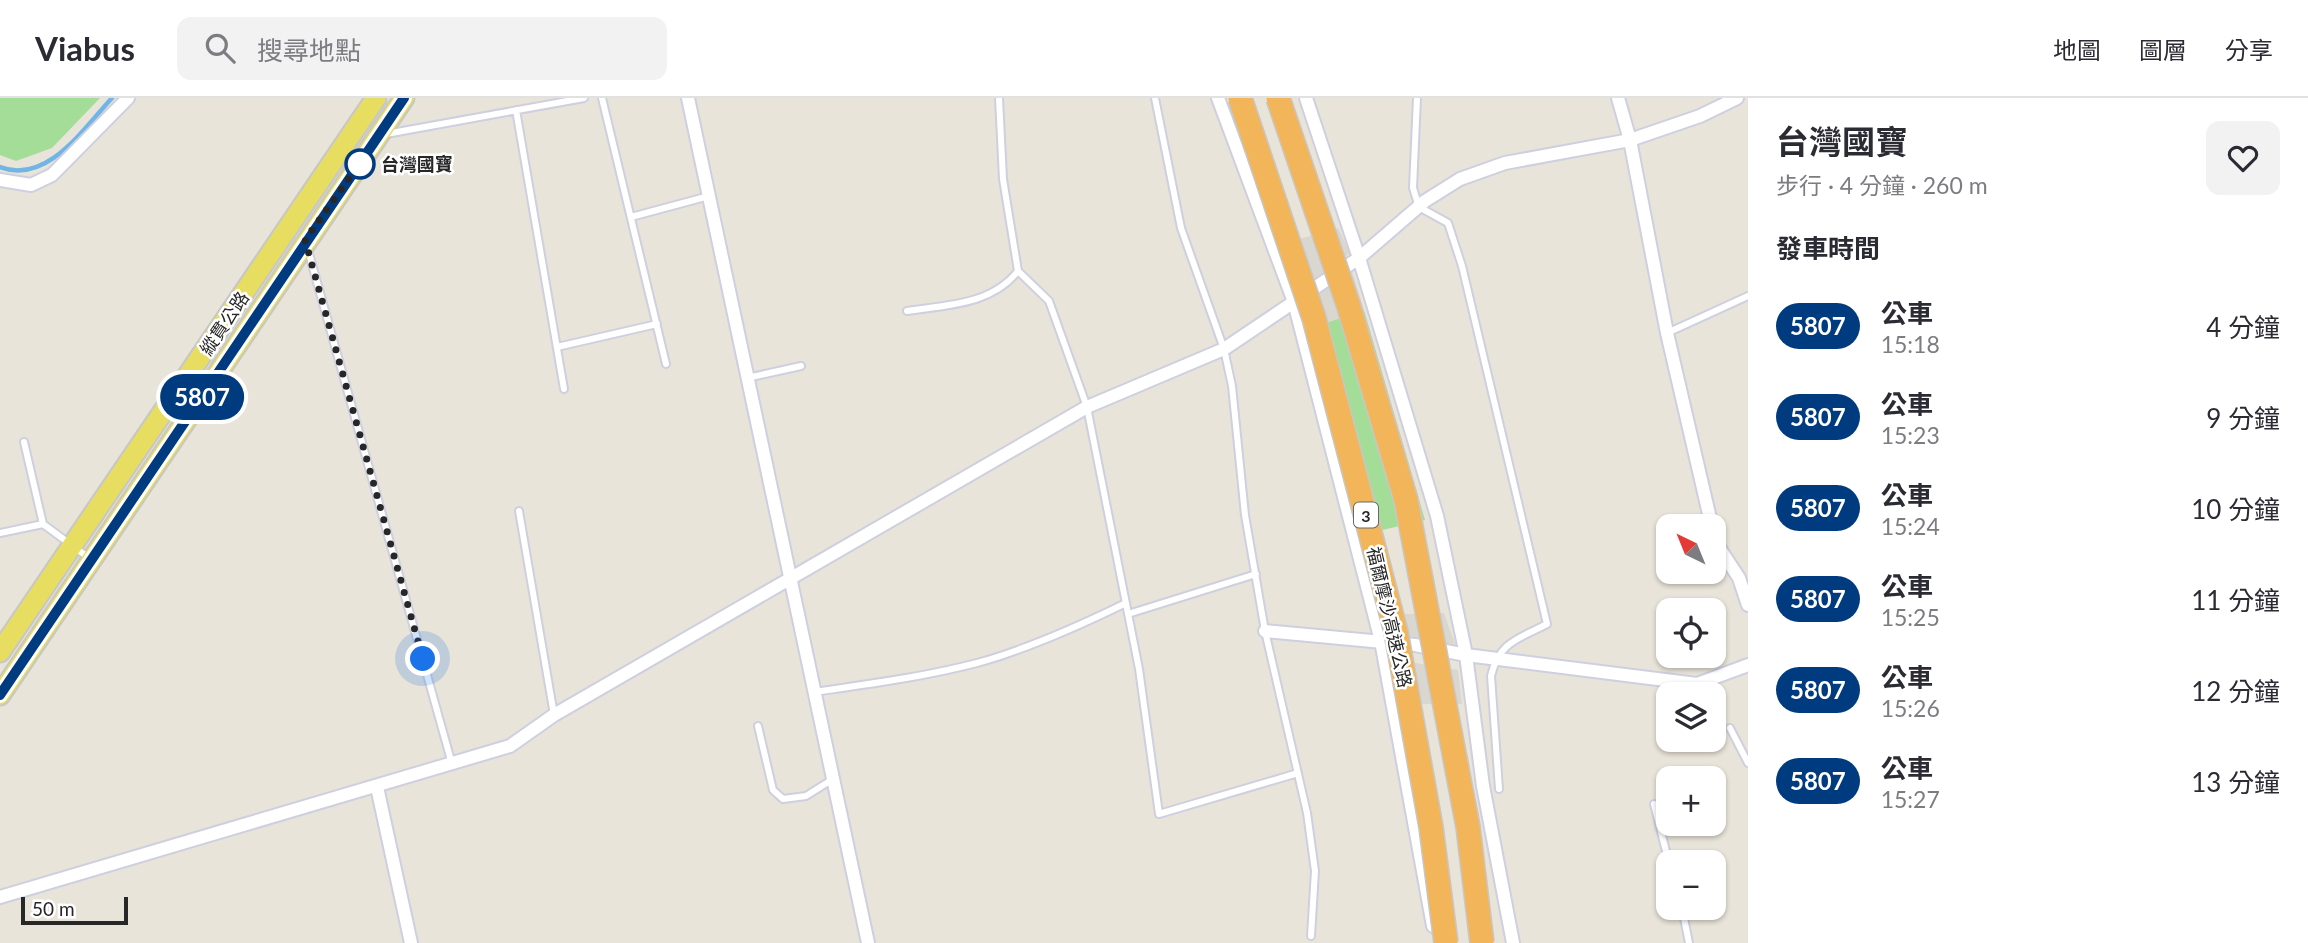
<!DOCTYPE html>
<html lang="zh-TW">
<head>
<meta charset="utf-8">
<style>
  body { margin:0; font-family:Lato,"Noto Sans TC",sans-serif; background:#f2f2f3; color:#2b2b33; height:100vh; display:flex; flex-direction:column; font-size:26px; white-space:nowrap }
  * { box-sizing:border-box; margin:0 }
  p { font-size:23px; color:#7c7c81 }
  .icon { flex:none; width:38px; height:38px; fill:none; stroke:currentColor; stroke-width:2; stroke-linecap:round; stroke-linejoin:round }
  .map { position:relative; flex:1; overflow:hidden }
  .panel { display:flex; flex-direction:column; background:#fff; width:560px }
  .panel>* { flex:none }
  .badge { padding:0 14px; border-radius:23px; font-size:24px; line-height:46px }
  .needle { width:46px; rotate:317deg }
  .controls { position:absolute; left:1656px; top:416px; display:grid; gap:14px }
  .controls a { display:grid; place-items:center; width:70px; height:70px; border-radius:14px; background:#fff; box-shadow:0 2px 5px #0004; font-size:35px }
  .scale { position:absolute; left:21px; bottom:18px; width:107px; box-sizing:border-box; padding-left:7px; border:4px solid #272727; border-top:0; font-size:19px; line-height:24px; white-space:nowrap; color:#272727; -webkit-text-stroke:5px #fff; paint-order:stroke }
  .you { position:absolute; width:35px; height:35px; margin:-18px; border:5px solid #fff; border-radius:50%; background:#1a73e8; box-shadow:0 0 0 10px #1a73e833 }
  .map>.badge { position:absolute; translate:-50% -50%; box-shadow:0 0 0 4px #fff }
  h2 { padding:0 28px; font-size:26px; line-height:63px }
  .round { display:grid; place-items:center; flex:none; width:74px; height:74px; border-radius:14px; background:#f2f2f3 }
  .headline { display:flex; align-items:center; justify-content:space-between; height:119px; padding:0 28px }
  h1 { font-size:33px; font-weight:700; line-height:52px }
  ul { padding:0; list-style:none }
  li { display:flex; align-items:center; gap:21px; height:91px; padding:0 28px }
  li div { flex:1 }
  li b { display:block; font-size:26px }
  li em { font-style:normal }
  li .badge { min-width:77px; font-weight:700; text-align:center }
  header { display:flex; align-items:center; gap:42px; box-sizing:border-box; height:98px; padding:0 35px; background:#fff; border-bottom:2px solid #e1e1e2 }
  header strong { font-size:33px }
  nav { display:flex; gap:38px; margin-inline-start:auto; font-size:24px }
  .search { width:490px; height:63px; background:#f2f2f3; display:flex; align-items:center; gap:18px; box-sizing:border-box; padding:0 24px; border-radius:14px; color:#7c7c81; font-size:26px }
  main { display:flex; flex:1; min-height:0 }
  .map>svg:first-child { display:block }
  .green { fill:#a4dd98 }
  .plaza { fill:#d9d7cf }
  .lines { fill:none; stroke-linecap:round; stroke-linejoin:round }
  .stream { stroke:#71b4e6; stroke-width:4.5 }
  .service-casing { stroke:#cecfdf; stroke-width:10 }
  .minor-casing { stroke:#cecfdf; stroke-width:16 }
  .primary-casing { stroke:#c7c7c7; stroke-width:23 }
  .service { stroke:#fff; stroke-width:6 }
  .minor { stroke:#fff; stroke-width:12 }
  .primary { stroke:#e7dd60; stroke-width:19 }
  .motorway-bridge-casing { stroke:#c7c7c7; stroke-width:26; stroke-linecap:butt }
  .motorway-bridge { stroke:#f3b559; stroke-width:23 }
  .line-casing { stroke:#fff; stroke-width:16 }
  .line { stroke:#003b80; stroke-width:10 }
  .walk { stroke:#272727; stroke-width:7; stroke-dasharray:0 12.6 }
  .stop-dot { fill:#fff; stroke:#003b80; stroke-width:3.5 }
  .labels { text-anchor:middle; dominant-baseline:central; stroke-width:5; stroke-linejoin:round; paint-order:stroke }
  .shield { fill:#fff; stroke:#686868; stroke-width:2 }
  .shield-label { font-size:16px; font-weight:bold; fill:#272727 }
  .stop-label { font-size:18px; font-weight:bold; fill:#272727; stroke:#fff; text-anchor:start }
  .street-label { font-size:18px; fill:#272727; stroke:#fff }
</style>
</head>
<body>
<header>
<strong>Viabus</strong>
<div class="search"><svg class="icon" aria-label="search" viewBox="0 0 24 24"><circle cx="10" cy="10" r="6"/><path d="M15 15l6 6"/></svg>搜尋地點</div>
<nav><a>地圖</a><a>圖層</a><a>分享</a></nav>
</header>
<main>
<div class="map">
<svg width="1748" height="845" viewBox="0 0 1748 845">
  <rect width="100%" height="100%" fill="#e9e4d9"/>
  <path class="green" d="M0 0H100L52 50 16 63 0 57Z
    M1364 212 1425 422 1361 437 1308 231Z"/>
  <path class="plaza" d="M1338 130 1350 155 1296 194 1278 147Z
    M1352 173 1364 212 1308 231 1300 205Z
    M1444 515 1456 549 1387 537 1381 517Z
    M1392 561 1458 572 1462 606H1398Z"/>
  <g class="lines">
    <path class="stream" d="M0 69C47 87 84 30 112 0"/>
    <g class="service-casing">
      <path id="service" d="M602 0 666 266
        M999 0 1003 81 1018 173 1049 203 1087 309 1139 571 1159 716 1298 675
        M1155 0 1181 130 1224 251 1232 288 1245 417 1265 533 1307 715 1315 773 1311 838
        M1417 0 1413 90 1419 109 1448 125 1462 168 1547 526C1518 541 1499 544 1491 578L1499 691
        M516 12 564 291
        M386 36 584 0
        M631 119 709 98
        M308 152 452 666
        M907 213C947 207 991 207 1018 173
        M1667 235 1748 198
        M557 249 657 226
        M747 280 801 268
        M24 344 43 426
        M519 413 554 617
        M0 435 43 426 89 460
        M1128 516 1256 476
        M814 594C869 586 923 579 977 565 1028 551 1079 528 1126 505
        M758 628 773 692 783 701 806 698 833 681
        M1730 630 1748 665
        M1654 706 1669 765
        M1682 810 1689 845"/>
    </g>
    <g class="minor-casing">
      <path id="minor" d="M688 0 868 845
        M1218 0 1294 204 1381 543 1433 828
        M1306 0 1359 160 1437 418 1466 557 1483 688 1513 845
        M1618 0 1630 42 1667 235 1712 429
        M0 82 31 87 52 77 128 0
        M1713 433 1716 445 1739 480 1748 507
        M1265 533 1415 547 1466 557 1697 586 1748 567
        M377 689 411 845
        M0 799 510 648 554 617 1087 309 1224 251 1359 160 1425 103 1460 81 1505 65 1630 42 1700 18 1737 0"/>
    </g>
    <g class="primary-casing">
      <path id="primary" d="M0 554 376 0
        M0 597 404 0"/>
    </g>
    <use href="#service" class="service"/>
    <use href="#minor" class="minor"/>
    <use href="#primary" class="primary"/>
    <g class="motorway-bridge-casing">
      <path id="motorway-bridge" d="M1240 0 1314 220 1396 534 1431 729 1446 845
        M1278 0 1349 209 1406 402 1468 729 1482 845"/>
    </g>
    <use href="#motorway-bridge" class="motorway-bridge"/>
  </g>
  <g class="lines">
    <g class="line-casing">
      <path id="line" d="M0 597 404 0"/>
    </g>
    <use href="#line" class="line"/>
    <path class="walk" d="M360 66 365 58 305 142 423 561"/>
  </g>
  <circle class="stop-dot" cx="360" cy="66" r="14"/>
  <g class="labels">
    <rect class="shield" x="1354" y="404.5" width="24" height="25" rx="5"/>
    <g class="shield-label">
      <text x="1366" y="417">3</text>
    </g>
    <g class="stop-label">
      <text x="381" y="66">台灣國寶</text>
    </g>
    <g class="street-label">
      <text transform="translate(224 225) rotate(-56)">縱貫公路</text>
      <text transform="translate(1390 519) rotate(77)">福爾摩沙高速公路</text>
    </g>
  </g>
</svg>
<div class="controls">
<a><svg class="needle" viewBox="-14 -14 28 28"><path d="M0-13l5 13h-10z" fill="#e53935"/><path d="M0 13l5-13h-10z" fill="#7c7c81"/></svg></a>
<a><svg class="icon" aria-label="locate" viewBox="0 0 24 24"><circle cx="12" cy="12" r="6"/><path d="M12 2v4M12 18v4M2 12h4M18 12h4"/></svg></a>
<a><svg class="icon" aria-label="layers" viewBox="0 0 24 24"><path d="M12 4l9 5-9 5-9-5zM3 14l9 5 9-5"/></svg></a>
<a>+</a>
<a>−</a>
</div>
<div class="scale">50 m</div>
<div class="you" style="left:423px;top:561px"></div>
<b class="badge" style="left:202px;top:299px;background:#003b80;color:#fff">5807</b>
</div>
<section class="panel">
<div class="headline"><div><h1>台灣國寶</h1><p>步行 · 4 分鐘 · 260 m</p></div><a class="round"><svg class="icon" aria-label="heart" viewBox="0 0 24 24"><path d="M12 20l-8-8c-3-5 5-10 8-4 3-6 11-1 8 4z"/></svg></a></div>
<h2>發車時間</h2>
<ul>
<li><span class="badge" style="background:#003b80;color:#fff">5807</span><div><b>公車</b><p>15:18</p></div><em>4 分鐘</em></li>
<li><span class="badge" style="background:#003b80;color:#fff">5807</span><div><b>公車</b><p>15:23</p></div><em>9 分鐘</em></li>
<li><span class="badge" style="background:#003b80;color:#fff">5807</span><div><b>公車</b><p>15:24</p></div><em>10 分鐘</em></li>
<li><span class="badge" style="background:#003b80;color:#fff">5807</span><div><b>公車</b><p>15:25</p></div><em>11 分鐘</em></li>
<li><span class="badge" style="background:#003b80;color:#fff">5807</span><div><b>公車</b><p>15:26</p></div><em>12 分鐘</em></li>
<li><span class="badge" style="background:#003b80;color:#fff">5807</span><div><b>公車</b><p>15:27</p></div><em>13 分鐘</em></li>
</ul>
</section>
</main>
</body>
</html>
